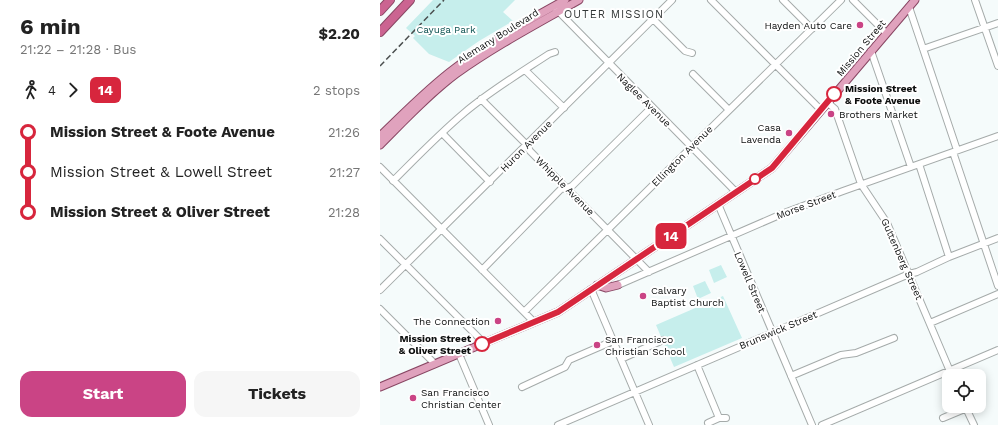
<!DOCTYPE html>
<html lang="en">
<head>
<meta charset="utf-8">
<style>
  body { margin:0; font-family:"Work Sans",sans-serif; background:#f6f6f6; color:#222; height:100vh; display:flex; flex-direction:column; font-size:15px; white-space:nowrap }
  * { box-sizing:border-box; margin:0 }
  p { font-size:13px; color:#767676 }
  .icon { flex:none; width:22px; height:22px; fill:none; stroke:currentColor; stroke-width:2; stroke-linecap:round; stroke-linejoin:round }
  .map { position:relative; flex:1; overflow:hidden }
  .panel { display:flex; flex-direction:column; background:#fff; width:380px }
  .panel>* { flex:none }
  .badge { padding:0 8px; border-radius:6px; font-size:14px; line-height:26px }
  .buttons { position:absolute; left:562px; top:369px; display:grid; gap:8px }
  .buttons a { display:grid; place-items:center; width:44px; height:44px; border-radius:8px; background:#fff; box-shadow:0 2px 10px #0003; font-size:20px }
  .map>.badge { position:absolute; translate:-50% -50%; box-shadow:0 0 0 2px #fff }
  .legs { display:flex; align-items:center; gap:6px; height:44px; padding:0 20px; font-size:13px }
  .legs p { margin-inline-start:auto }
  .head { display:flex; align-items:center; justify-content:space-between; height:68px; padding:0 20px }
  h1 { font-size:22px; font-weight:700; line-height:30px }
  .cta { display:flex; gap:8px; margin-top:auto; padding:8px 20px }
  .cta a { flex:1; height:46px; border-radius:12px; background:#ca4485; color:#fff; font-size:16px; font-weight:700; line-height:46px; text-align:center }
  .cta a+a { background:#f6f6f6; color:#222 }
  ul { padding:0 20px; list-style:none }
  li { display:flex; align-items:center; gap:14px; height:40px; font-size:15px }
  li i { display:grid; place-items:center; width:6px; height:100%; margin:0 5px; background:currentColor }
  li i::after { content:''; width:10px; height:10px; margin:-5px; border:3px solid; border-radius:50%; background:#fff }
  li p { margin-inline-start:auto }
  li:first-child i { background:linear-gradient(#0000 50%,currentColor 0) }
  li:last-child i { background:linear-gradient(currentColor 50%,#0000 0) }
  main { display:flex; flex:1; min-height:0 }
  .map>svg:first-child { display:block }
  .green { fill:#c6eeec }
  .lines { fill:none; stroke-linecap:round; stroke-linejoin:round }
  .minor-casing { stroke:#a5abaa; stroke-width:8 }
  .major-casing { stroke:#884663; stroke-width:9 }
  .highway-casing { stroke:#884663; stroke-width:10 }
  .minor { stroke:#fff; stroke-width:6 }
  .major { stroke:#e0a2bd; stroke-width:7 }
  .highway { stroke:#cb6491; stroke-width:8 }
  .rail { stroke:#4a4e4e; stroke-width:1.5; stroke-dasharray:6 3; stroke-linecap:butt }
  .line-1-casing { stroke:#fff; stroke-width:9 }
  .line-1 { stroke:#d7263d; stroke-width:6 }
  .poi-dot { fill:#ca4485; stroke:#fff; stroke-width:1.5 }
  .stop-1-dot { fill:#fff; stroke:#d7263d; stroke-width:2 }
  .labels { text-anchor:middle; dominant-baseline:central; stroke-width:4; stroke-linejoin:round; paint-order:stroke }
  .poi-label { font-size:10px; fill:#0c0e0e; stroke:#fff; text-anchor:start }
  .park-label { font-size:10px; fill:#0d5251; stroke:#fff }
  .street-label { font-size:10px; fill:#0c0e0e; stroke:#fff }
  .stop-label { font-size:10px; font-weight:bold; fill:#0c0e0e; stroke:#fff; text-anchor:start }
  .neighbourhood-label { font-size:11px; letter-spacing:1px; fill:#343838; stroke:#fff }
</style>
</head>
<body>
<main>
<section class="panel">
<div class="head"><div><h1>6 min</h1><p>21:22 – 21:28 · Bus</p></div><b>$2.20</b></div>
<div class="legs"><svg class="icon" aria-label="walk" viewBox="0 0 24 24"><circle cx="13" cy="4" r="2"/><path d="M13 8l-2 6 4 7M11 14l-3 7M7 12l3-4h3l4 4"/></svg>4<svg class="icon" aria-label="forward" viewBox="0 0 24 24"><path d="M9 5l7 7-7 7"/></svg><b class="badge" style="background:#d7263d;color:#fff">14</b><p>2 stops</p></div>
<ul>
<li><i style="color:#d7263d"></i><b>Mission Street &amp; Foote Avenue</b><p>21:26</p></li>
<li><i style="color:#d7263d"></i><span>Mission Street &amp; Lowell Street</span><p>21:27</p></li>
<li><i style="color:#d7263d"></i><b>Mission Street &amp; Oliver Street</b><p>21:28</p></li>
</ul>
<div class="cta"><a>Start</a><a>Tickets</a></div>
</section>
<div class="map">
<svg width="618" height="425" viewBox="0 0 618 425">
  <rect width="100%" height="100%" fill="#f5fbfb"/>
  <path class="green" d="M53 0H135L123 12 133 21 99 41 69 62 49 54 33 38 35 36 26 28Z
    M341 265 347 277 334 283 329 270Z
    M325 281 331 293 318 299 313 286Z
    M343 296 362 338 294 367 276 325Z"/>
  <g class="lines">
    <g class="minor-casing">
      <path id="minor" d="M331 0 441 110
        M403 0 432 29
        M473 0 506 33
        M595 0 618 66
        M529 7 577 150
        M176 9 356 192
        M273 19 305 51 312 53
        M543 49 618 23
        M491 51 531 167
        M145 70 184 108
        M313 74 349 110
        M101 99 147 145 150 151 269 272
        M447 102 455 109 481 184 507 223 572 376
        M62 133 110 182
        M573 152 618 286
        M539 164 569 257
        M0 167 154 322
        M13 181C36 158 59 134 84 113 110 91 140 73 169 54L175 52
        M338 204 432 425
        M0 239 104 343
        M102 270 181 189 187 188 192 186 272 107
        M238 285 404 213 463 191 618 136
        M211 289 269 425
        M0 290 292 0
        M0 309 55 364
        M144 312 461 0
        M550 323 618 294
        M79 354 109 425
        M241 359 283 340
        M317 365 339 418
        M411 376 461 355 476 353 514 338
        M142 387 185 367 189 360 233 341
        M585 406 594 425
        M563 418 587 408
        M328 423 339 418H346
        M178 425 529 274 537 272 569 257 618 238
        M442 425 618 350"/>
    </g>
    <g class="major-casing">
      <path id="major" d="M0 136C24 113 48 88 75 68 109 42 147 21 185 0
        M0 145C24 121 48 95 76 74 115 46 157 24 199 0
        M217 285 226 288 238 285
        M0 387 178 312 392 168 535 0"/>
    </g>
    <g class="highway-casing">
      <path id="highway" d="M0 11 10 0
        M0 32 30 0"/>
    </g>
    <use href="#minor" class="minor"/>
    <use href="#major" class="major"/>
    <use href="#highway" class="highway"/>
    <path class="rail" d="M0 66 64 0"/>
  </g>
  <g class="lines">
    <g class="line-1-casing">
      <path id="line-1" d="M102 344 178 312 392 168 454 94"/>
    </g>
    <use href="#line-1" class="line-1"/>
  </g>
  <g class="poi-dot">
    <circle cx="480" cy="25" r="4"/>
    <circle cx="451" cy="114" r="4"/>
    <circle cx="409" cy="133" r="4"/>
    <circle cx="263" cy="296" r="4"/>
    <circle cx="118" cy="321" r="4"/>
    <circle cx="217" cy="345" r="4"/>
    <circle cx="33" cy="398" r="4"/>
  </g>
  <g class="stop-1-dot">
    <circle cx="454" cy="94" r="7"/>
    <circle cx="375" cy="179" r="5"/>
    <circle cx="102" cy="344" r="7"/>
  </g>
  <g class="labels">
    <g class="poi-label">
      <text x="472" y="25" text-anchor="end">Hayden Auto Care</text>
      <text x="459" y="114">Brothers Market</text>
      <text x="401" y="127" text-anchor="end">Casa<tspan x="401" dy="12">Lavenda</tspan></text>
      <text x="271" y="290">Calvary<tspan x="271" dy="12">Baptist Church</tspan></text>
      <text x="110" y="321" text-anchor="end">The Connection</text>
      <text x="225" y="339">San Francisco<tspan x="225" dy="12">Christian School</tspan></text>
      <text x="41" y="392">San Francisco<tspan x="41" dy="12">Christian Center</tspan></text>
    </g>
    <g class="park-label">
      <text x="66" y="29">Cayuga Park</text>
    </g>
    <g class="street-label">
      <text transform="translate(118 36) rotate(-32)">Alemany Boulevard</text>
      <text transform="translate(481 48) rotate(-50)">Mission Street</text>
      <text transform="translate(264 100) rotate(45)">Naglee Avenue</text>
      <text transform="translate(146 146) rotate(-45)">Huron Avenue</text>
      <text transform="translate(302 156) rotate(-45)">Ellington Avenue</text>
      <text transform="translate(185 186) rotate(45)">Whipple Avenue</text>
      <text transform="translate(426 205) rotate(-21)">Morse Street</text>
      <text transform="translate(522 259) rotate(66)">Guttenberg Street</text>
      <text transform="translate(370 282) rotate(67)">Lowell Street</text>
      <text transform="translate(398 330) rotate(-23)">Brunswick Street</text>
    </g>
    <g class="stop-label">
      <text x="465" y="88">Mission Street<tspan x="465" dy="12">&amp; Foote Avenue</tspan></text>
      <text x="91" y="338" text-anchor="end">Mission Street<tspan x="91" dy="12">&amp; Oliver Street</tspan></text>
    </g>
    <g class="neighbourhood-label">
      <text x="234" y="14">OUTER MISSION</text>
    </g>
  </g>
</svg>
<div class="buttons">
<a><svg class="icon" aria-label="locate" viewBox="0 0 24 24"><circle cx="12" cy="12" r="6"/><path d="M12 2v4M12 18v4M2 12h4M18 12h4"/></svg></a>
</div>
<b class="badge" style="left:291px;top:236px;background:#d7263d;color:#fff">14</b>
</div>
</main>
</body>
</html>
